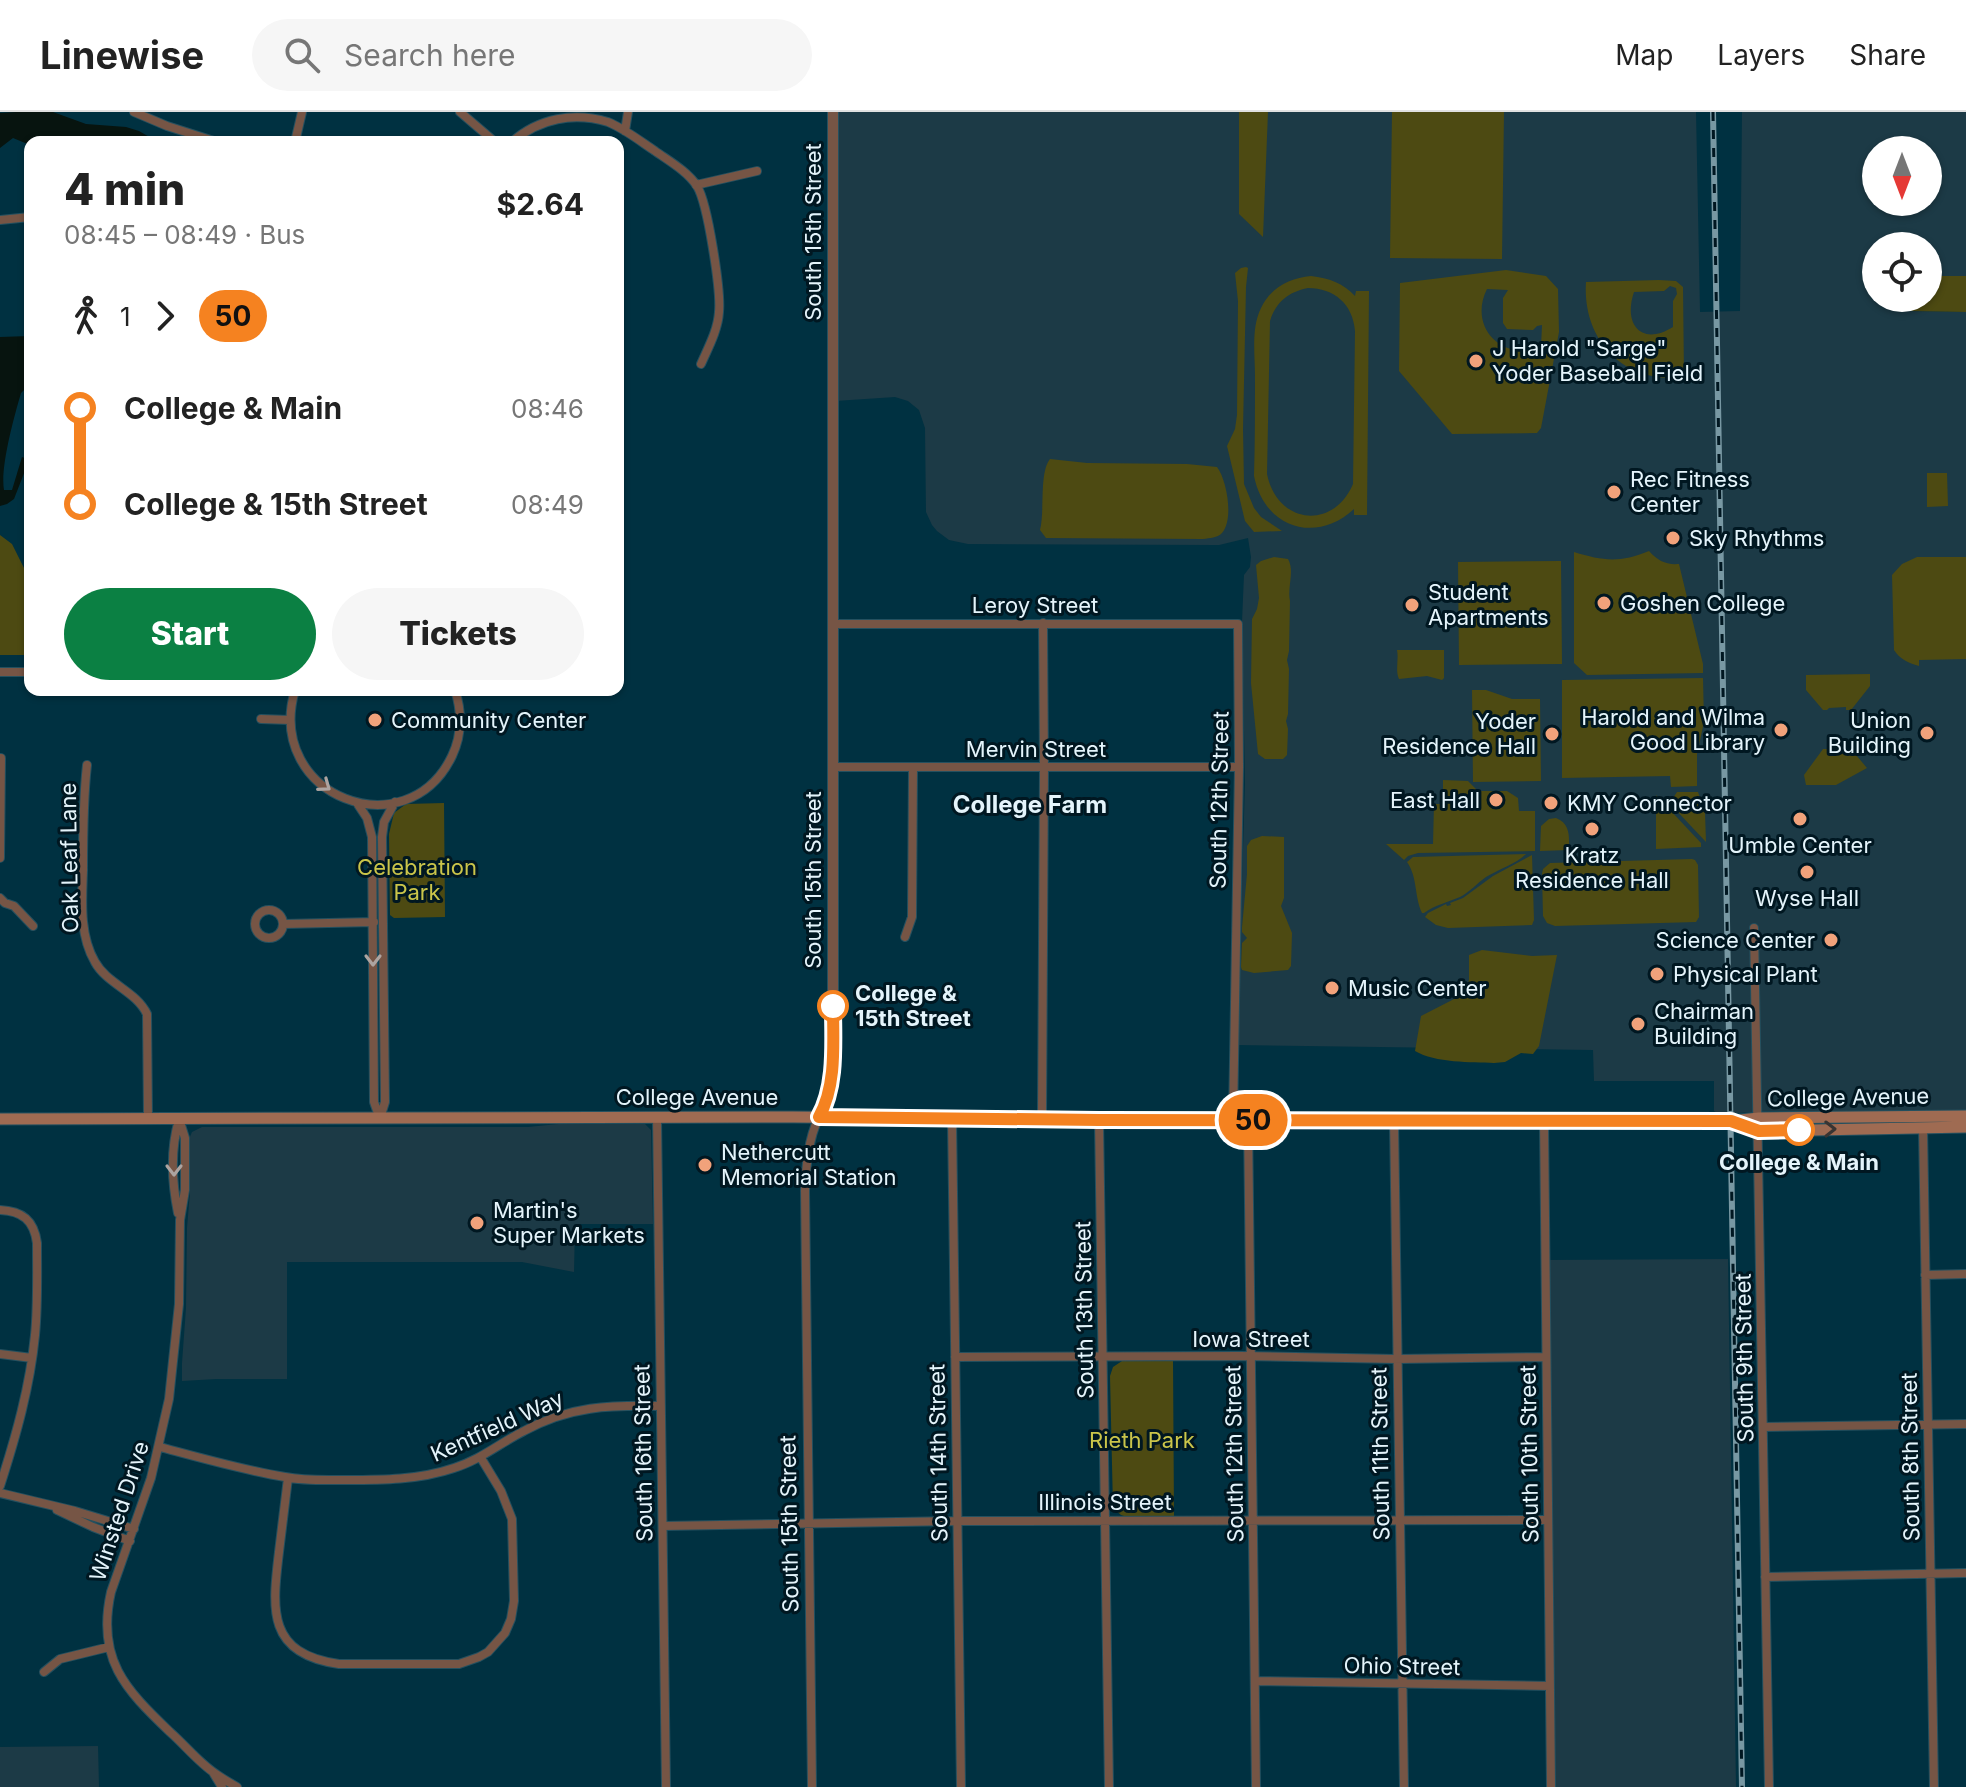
<!DOCTYPE html>
<html lang="en">
<head>
<meta charset="utf-8">
<style>
  body { margin:0; font-family:Inter,sans-serif; background:#f6f6f6; color:#222; height:100vh; display:flex; flex-direction:column; font-size:30px; white-space:nowrap }
  * { box-sizing:border-box; margin:0 }
  p { font-size:26px; color:#767676 }
  .icon { flex:none; width:44px; height:44px; fill:none; stroke:currentColor; stroke-width:2; stroke-linecap:round; stroke-linejoin:round }
  .map { position:relative; flex:1; overflow:hidden }
  .details { position:absolute; left:24px; top:24px; width:600px; height:560px; display:flex; flex-direction:column; background:#fff; border-radius:16px; box-shadow:0 2px 6px #0004 }
  .details>* { flex:none }
  .badge { padding:0 16px; border-radius:26px; font-size:28px; line-height:52px }
  .needle { width:52px; rotate:180deg }
  .tools { position:absolute; left:1862px; top:24px; display:grid; gap:16px }
  .tools a { display:grid; place-items:center; width:80px; height:80px; border-radius:50%; background:#fff; box-shadow:0 2px 6px #0004; font-size:40px }
  .map>.badge { position:absolute; translate:-50% -50%; box-shadow:0 0 0 4px #fff }
  .legs { display:flex; align-items:center; gap:12px; height:88px; padding:0 40px; font-size:26px }
  .legs p { margin-inline-start:auto }
  .summary { display:flex; align-items:center; justify-content:space-between; height:136px; padding:0 40px }
  h1 { font-size:44px; font-weight:800; line-height:60px }
  .primary-button { display:flex; gap:16px; margin-top:auto; padding:16px 40px }
  .primary-button a { flex:1; height:92px; border-radius:48px; background:#0b8043; color:#fff; font-size:32px; font-weight:800; line-height:92px; text-align:center }
  .primary-button a+a { background:#f6f6f6; color:#222 }
  ul { padding:0 40px; list-style:none }
  li { display:flex; align-items:center; gap:28px; height:96px; font-size:30px }
  li i { display:grid; place-items:center; width:12px; height:100%; margin:0 10px; background:currentColor }
  li i::after { content:''; width:20px; height:20px; margin:-10px; border:6px solid; border-radius:50%; background:#fff }
  li p { margin-inline-start:auto }
  li:first-child i { background:linear-gradient(#0000 50%,currentColor 0) }
  li:last-child i { background:linear-gradient(currentColor 50%,#0000 0) }
  header { display:flex; align-items:center; gap:48px; box-sizing:border-box; height:112px; padding:0 40px; background:#fff; border-bottom:2px solid #e0e0e0 }
  header strong { font-size:38px }
  nav { display:flex; gap:44px; margin-inline-start:auto; font-size:28px }
  .search { width:560px; height:72px; background:#f6f6f6; display:flex; align-items:center; gap:20px; box-sizing:border-box; padding:0 28px; border-radius:44px; color:#767676; font-size:30px }
  .map>svg:first-child { display:block }
  .built { fill:#1c3a46; fill-rule:evenodd }
  .green { fill:#4d4a12; fill-rule:evenodd }
  .water { fill:#07140f }
  .lines { fill:none; stroke-linecap:round; stroke-linejoin:round }
  .minor-casing { stroke:#24505f; stroke-width:10 }
  .tertiary-casing { stroke:#24505f; stroke-width:12 }
  .secondary-casing { stroke:#24505f; stroke-width:13 }
  .minor { stroke:#765545; stroke-width:8 }
  .tertiary { stroke:#765545; stroke-width:10 }
  .secondary { stroke:#9f6b52; stroke-width:11 }
  .rail-casing { stroke:#7898a3; stroke-width:6 }
  .rail { stroke:#001721; stroke-width:3; stroke-dasharray:9; stroke-linecap:butt }
  .oneway { stroke:#ada4a0 }
  .oneway2 { stroke:#383432 }
  .line-1-casing { stroke:#fff; stroke-width:18 }
  .line-1 { stroke:#f58220; stroke-width:12 }
  .poi-dot { fill:#f1a27b; stroke:#001721; stroke-width:3 }
  .stop-1-dot { fill:#fff; stroke:#f58220; stroke-width:4 }
  .labels { text-anchor:middle; dominant-baseline:central; stroke-width:6; stroke-linejoin:round; paint-order:stroke }
  .street-label { font-size:22px; fill:#e4f4fb; stroke:#001721 }
  .poi-label { font-size:22px; fill:#e4f4fb; stroke:#001721; text-anchor:start }
  .park-label { font-size:22px; fill:#cac54a; stroke:#001721 }
  .stop-label { font-size:22px; font-weight:bold; fill:#e4f4fb; stroke:#001721; text-anchor:start }
  .neighbourhood-label { font-size:24px; font-weight:bold; fill:#e4f4fb; stroke:#001721 }
</style>
</head>
<body>
<header>
<strong>Linewise</strong>
<div class="search"><svg class="icon" aria-label="search" viewBox="0 0 24 24"><circle cx="10" cy="10" r="6"/><path d="M15 15l6 6"/></svg>Search here</div>
<nav><a>Map</a><a>Layers</a><a>Share</a></nav>
</header>
<div class="map">
<svg width="1966" height="1675" viewBox="0 0 1966 1675">
  <rect width="100%" height="100%" fill="#003141"/>
  <path class="built" d="M839 0H1696L1700 200 1740 199 1742 0H1966V164H1928V134H1876V186H1909L1910 199 1966 200V1000L1776 999 1719 1002 1714 999V969H1594L1593 938 1237 933 1245 672 1242 510 1244 463 1250 455 1251 445 1248 426 1219 433 968 432 949 428 937 419 932 413 926 400 925 316 919 298 908 289 895 285 835 289ZM1876 38H1928V90H1876Z
    M558 1012H645L651 1018 653 1112H575L574 1160 522 1150H287V1267H216L182 1269V1251L186 1196 187 1116 190 1080 189 1027 192 1020 202 1015H528Z
    M1728 1147 1736 1675H1552L1545 1148Z
    M98 1634 99 1675H0V1635Z"/>
  <path class="green" d="M1239 0H1268L1263 125 1239 102Z
    M1392 0H1504L1502 147 1390 146Z
    M1246 155 1248 156 1246 175 1243 317 1244 372 1254 396 1261 405 1282 419 1254 420 1245 409 1227 334 1235 317 1237 303 1238 189 1235 161 1241 156Z
    M1506 158 1546 164 1558 177 1559 220 1541 316 1537 321 1452 322 1399 259 1400 171ZM1487 177 1508 178 1503 186V211L1507 217 1533 218 1537 214 1542 213 1541 235C1502 250 1468 215 1487 177Z
    M1311 164C1329 166 1343 171 1355 184L1356 179H1369L1367 403H1354V397C1315 433 1264 415 1254 364 1255 331 1255 297 1255 264 1255 242 1251 216 1261 196 1271 175 1290 166 1311 164ZM1308 176C1334 176 1353 192 1355 219L1353 372C1333 419 1277 412 1267 362L1270 209C1276 190 1288 180 1308 176Z
    M1928 164H1966V200L1910 199 1909 186H1928Z
    M1659 168 1676 169 1683 175 1684 265C1624 273 1582 228 1586 170ZM1670 174 1676 176 1677 182 1673 189V215C1641 235 1623 212 1634 180L1664 179Z
    M1050 347 1087 351 1187 352 1217 355C1227 368 1234 408 1222 421 1217 426 1210 426 1203 427L1046 426 1040 418C1045 398 1039 361 1050 347Z
    M1927 361H1947L1948 394 1927 395Z
    M0 423 12 432 30 468V543H0Z
    M1649 439C1658 449 1666 453 1679 452L1703 552V561L1587 563 1574 551V440C1603 449 1620 451 1649 439Z
    M1274 445 1288 447C1295 459 1287 475 1290 489L1289 539 1287 548 1289 557 1288 602 1286 609 1288 617 1287 643 1283 647H1265L1258 642 1251 571 1252 507 1257 497 1259 486 1256 453 1261 449Z
    M1917 445H1966V547L1919 548V554C1908 551 1900 547 1894 538L1892 463 1902 452Z
    M1561 449 1562 552 1459 553 1458 450Z
    M1397 538H1444V566L1442 568 1427 564 1399 567C1395 558 1399 547 1397 538Z
    M1870 562V574L1851 598H1846V595L1829 596 1827 598H1823L1806 578V563Z
    M1703 566 1704 610 1697 642V674L1671 675 1670 664 1562 666V568Z
    M1472 578H1486L1512 587H1540L1541 669 1473 670Z
    M1823 637H1828L1829 639H1846L1847 637H1851L1867 656 1836 673H1806L1804 663Z
    M1443 668 1468 669 1478 679H1507L1518 686 1519 699H1535V739L1418 741 1408 744 1404 748 1386 732H1433L1434 692H1443Z
    M1677 680H1698L1705 700 1706 730 1674 696 1673 686Z
    M1656 683 1701 731V735L1656 737Z
    M444 691 445 805 394 806 390 803 389 722 394 701 406 692Z
    M1556 706C1571 712 1569 725 1569 738L1540 739 1541 714 1549 707Z
    M1262 724 1284 725V786L1281 794 1292 821 1291 854 1288 858 1254 861 1242 858 1241 855 1242 831 1247 826 1242 820V815L1247 762V734L1251 728Z
    M1526 742C1516 752 1499 757 1486 765 1477 771 1470 780 1460 785 1448 790 1435 793 1424 801H1422C1414 784 1418 766 1407 750L1413 745Z
    M1532 743 1534 808 1532 813 1448 816 1436 813 1425 805 1428 801 1446 792 1447 794 1451 793 1450 791 1463 786 1493 764Z
    M1692 747 1695 748 1698 753 1699 805 1696 810 1555 814 1547 811 1543 804 1542 762 1543 757 1550 751Z
    M1482 838 1532 844 1557 843 1539 934 1533 942 1521 941 1505 950 1494 951C1472 950 1435 951 1415 939L1421 904 1456 886 1466 877 1469 868V843Z
    M1122 1249H1173L1174 1405H1127L1121 1403 1113 1396 1110 1264 1113 1255Z"/>
  <path class="water" d="M16 0H53L86 12 126 15 139 19 158 30H96L89 27 78 30H30V33L13 26 0 36V1Z
    M30 224V278L26 276 21 281C14 305 0 356 4 378H12L22 345 27 347 28 351 14 387 7 392 0 394V225Z"/>
  <g class="lines">
    <g class="minor-casing">
      <path id="minor" d="M134 0 167 14 217 30
        M460 0 495 30
        M625 19 628 0
        M295 30 302 0
        M512 30C539 6 574 0 608 10 625 17 640 29 655 39 669 49 687 59 697 74 708 92 721 179 719 200 718 218 708 236 701 252
        M696 73 757 59
        M0 108 30 105
        M833 512H1238L1239 655 1233 1008
        M0 560H30
        M295 578C264 685 407 738 452 644 462 623 462 600 455 578
        M261 607 290 608
        M87 653C83 688 83 723 83 758 82 788 79 823 95 850 107 872 136 879 147 902L148 1007
        M833 655H1239
        M357 691 367 706 372 725 374 990 380 1007
        M0 746 1 646
        M0 786 5 791 14 794 33 814
        M255 812a14 14 0 1 1 28 0a14 14 0 1 1-28 0Z
        M283 812 374 810
        M1754 816 1769 1675
        M905 825 912 805 913 655
        M380 1006 385 990 382 725 384 710 395 690
        M657 1006 666 1675
        M952 1006 961 1675
        M179 1007 185 1026V1078L180 1108 179 1192 169 1287 151 1366 111 1480C96 1547 125 1577 170 1620 185 1633 199 1651 216 1662 223 1667 230 1671 237 1675
        M1042 1007 1044 655 1043 511
        M1099 1008 1109 1675
        M1248 1008 1256 1675
        M1394 1008 1404 1675
        M1544 1009 1551 1675
        M1923 1015 1934 1675
        M0 1098C22 1099 34 1108 37 1131 37 1162 38 1193 35 1223 30 1275 16 1324 0 1374
        M178 1101C172 1071 170 1038 179 1008
        M1925 1163 1966 1162
        M0 1242 32 1246
        M955 1245 1241 1244 1396 1247 1546 1245
        M1763 1315 1966 1312
        M160 1335C201 1346 243 1358 285 1365 305 1369 325 1368 345 1368 382 1368 419 1368 454 1356 480 1348 500 1331 524 1319 569 1294 610 1293 660 1294
        M288 1366C285 1391 282 1416 279 1440 272 1498 267 1542 339 1552H459L479 1545 488 1540 505 1521 511 1507 514 1489 512 1407 501 1379 481 1346
        M0 1381 75 1399 134 1417
        M57 1398 93 1415 130 1429
        M663 1414 957 1409 1547 1408
        M1765 1465 1966 1461
        M44 1560 60 1547 109 1535
        M1255 1569 1550 1574
        M214 1662 222 1675
        M812 1675 805 1079C806 1055 808 1027 819 1005"/>
    </g>
    <g class="tertiary-casing">
      <path id="tertiary" d="M819 1005C832 981 832 952 833 925V0"/>
    </g>
    <g class="secondary-casing">
      <path id="secondary" d="M0 1007 793 1005 1099 1008 1731 1009 1759 1006 1966 1004
        M1735 1011 1759 1019 1966 1015"/>
    </g>
    <use href="#minor" class="minor"/>
    <use href="#tertiary" class="tertiary"/>
    <use href="#secondary" class="secondary"/>
    <g class="rail-casing">
      <path id="rail" d="M1713 0 1742 1675"/>
    </g>
    <use href="#rail" class="rail"/>
  </g>
  <defs><path id="oneway-chevron" d="M-2-3.5L2.5 0L-2 3.5" fill="none" stroke-width="1.6" stroke-linecap="round" stroke-linejoin="round" transform="scale(2)"/></defs>
  <g class="oneway">
    <use href="#oneway-chevron" transform="translate(325 674) rotate(36)"/>
    <use href="#oneway-chevron" transform="translate(373 848) rotate(90)"/>
    <use href="#oneway-chevron" transform="translate(174 1058) rotate(90)"/>
  </g>
  <use class="oneway2" href="#oneway-chevron" transform="translate(1830 1017) rotate(-1)"/>
  <g class="lines">
    <g class="line-1-casing">
      <path id="line-1" d="M833 894C833 930 837 973 819 1005L1099 1008 1731 1009 1759 1019 1799 1018"/>
    </g>
    <use href="#line-1" class="line-1"/>
  </g>
  <g class="poi-dot">
    <circle cx="1476" cy="249" r="8"/>
    <circle cx="1614" cy="380" r="8"/>
    <circle cx="1673" cy="426" r="8"/>
    <circle cx="1604" cy="491" r="8"/>
    <circle cx="1412" cy="493" r="8"/>
    <circle cx="375" cy="608" r="8"/>
    <circle cx="1781" cy="618" r="8"/>
    <circle cx="1927" cy="621" r="8"/>
    <circle cx="1552" cy="622" r="8"/>
    <circle cx="1496" cy="688" r="8"/>
    <circle cx="1551" cy="691" r="8"/>
    <circle cx="1800" cy="707" r="8"/>
    <circle cx="1592" cy="717" r="8"/>
    <circle cx="1807" cy="760" r="8"/>
    <circle cx="1831" cy="828" r="8"/>
    <circle cx="1657" cy="862" r="8"/>
    <circle cx="1332" cy="876" r="8"/>
    <circle cx="1638" cy="912" r="8"/>
    <circle cx="705" cy="1053" r="8"/>
    <circle cx="477" cy="1111" r="8"/>
  </g>
  <g class="stop-1-dot">
    <circle cx="833" cy="894" r="14"/>
    <circle cx="1799" cy="1018" r="14"/>
  </g>
  <g class="labels">
    <g class="street-label">
      <text transform="translate(813 120) rotate(-90)">South 15th Street</text>
      <text x="1035" y="493">Leroy Street</text>
      <text x="1036" y="637">Mervin Street</text>
      <text transform="translate(1219 688) rotate(-89)">South 12th Street</text>
      <text transform="translate(69 746) rotate(-91)">Oak Leaf Lane</text>
      <text transform="translate(813 768) rotate(-90)">South 15th Street</text>
      <text x="697" y="985">College Avenue</text>
      <text transform="translate(1848 985) rotate(-1)">College Avenue</text>
      <text transform="translate(1084 1198) rotate(-91)">South 13th Street</text>
      <text x="1251" y="1227">Iowa Street</text>
      <text transform="translate(1744 1246) rotate(-91)">South 9th Street</text>
      <text transform="translate(497 1314) rotate(-24)">Kentfield Way</text>
      <text transform="translate(643 1341) rotate(-91)">South 16th Street</text>
      <text transform="translate(938 1341) rotate(-91)">South 14th Street</text>
      <text transform="translate(1234 1342) rotate(-91)">South 12th Street</text>
      <text transform="translate(1380 1342) rotate(-91)">South 11th Street</text>
      <text transform="translate(1529 1342) rotate(-91)">South 10th Street</text>
      <text transform="translate(1910 1345) rotate(-91)">South 8th Street</text>
      <text x="1105" y="1390">Illinois Street</text>
      <text transform="translate(119 1399) rotate(-72)">Winsted Drive</text>
      <text transform="translate(789 1412) rotate(-91)">South 15th Street</text>
      <text transform="translate(1402 1554) rotate(1)">Ohio Street</text>
    </g>
    <g class="poi-label">
      <text x="1492" y="236">J Harold "Sarge"<tspan x="1492" dy="25">Yoder Baseball Field</tspan></text>
      <text x="1630" y="367">Rec Fitness<tspan x="1630" dy="25">Center</tspan></text>
      <text x="1689" y="426">Sky Rhythms</text>
      <text x="1428" y="480">Student<tspan x="1428" dy="25">Apartments</tspan></text>
      <text x="1620" y="491">Goshen College</text>
      <text x="1765" y="605" text-anchor="end">Harold and Wilma<tspan x="1765" dy="25">Good Library</tspan></text>
      <text x="391" y="608">Community Center</text>
      <text x="1911" y="608" text-anchor="end">Union<tspan x="1911" dy="25">Building</tspan></text>
      <text x="1536" y="609" text-anchor="end">Yoder<tspan x="1536" dy="25">Residence Hall</tspan></text>
      <text x="1480" y="688" text-anchor="end">East Hall</text>
      <text x="1567" y="691">KMY Connector</text>
      <text x="1800" y="733" text-anchor="middle">Umble Center</text>
      <text x="1592" y="743" text-anchor="middle">Kratz<tspan x="1592" dy="25">Residence Hall</tspan></text>
      <text x="1807" y="786" text-anchor="middle">Wyse Hall</text>
      <text x="1815" y="828" text-anchor="end">Science Center</text>
      <text x="1673" y="862">Physical Plant</text>
      <text x="1348" y="876">Music Center</text>
      <text x="1654" y="899">Chairman<tspan x="1654" dy="25">Building</tspan></text>
      <text x="721" y="1040">Nethercutt<tspan x="721" dy="25">Memorial Station</tspan></text>
      <text x="493" y="1098">Martin's<tspan x="493" dy="25">Super Markets</tspan></text>
    </g>
    <g class="park-label">
      <text x="417" y="755">Celebration<tspan x="417" dy="25">Park</tspan></text>
      <text x="1142" y="1328">Rieth Park</text>
    </g>
    <g class="stop-label">
      <text x="855" y="881">College &amp;<tspan x="855" dy="25">15th Street</tspan></text>
      <text x="1799" y="1050" text-anchor="middle">College &amp; Main</text>
    </g>
    <g class="neighbourhood-label">
      <text x="1030" y="692">College Farm</text>
    </g>
  </g>
</svg>
<div class="tools">
<a><svg class="needle" viewBox="-14 -14 28 28"><path d="M0-13l5 13h-10z" fill="#e53935"/><path d="M0 13l5-13h-10z" fill="#767676"/></svg></a>
<a><svg class="icon" aria-label="locate" viewBox="0 0 24 24"><circle cx="12" cy="12" r="6"/><path d="M12 2v4M12 18v4M2 12h4M18 12h4"/></svg></a>
</div>
<b class="badge" style="left:1253px;top:1008px;background:#f58220;color:#111">50</b>
<section class="details">
<div class="summary"><div><h1>4 min</h1><p>08:45 – 08:49 · Bus</p></div><b>$2.64</b></div>
<div class="legs"><svg class="icon" aria-label="walk" viewBox="0 0 24 24"><circle cx="13" cy="4" r="2"/><path d="M13 8l-2 6 4 7M11 14l-3 7M7 12l3-4h3l4 4"/></svg>1<svg class="icon" aria-label="forward" viewBox="0 0 24 24"><path d="M9 5l7 7-7 7"/></svg><b class="badge" style="background:#f58220;color:#111">50</b></div>
<ul>
<li><i style="color:#f58220"></i><b>College &amp; Main</b><p>08:46</p></li>
<li><i style="color:#f58220"></i><b>College &amp; 15th Street</b><p>08:49</p></li>
</ul>
<div class="primary-button"><a>Start</a><a>Tickets</a></div>
</section>
</div>
</body>
</html>
